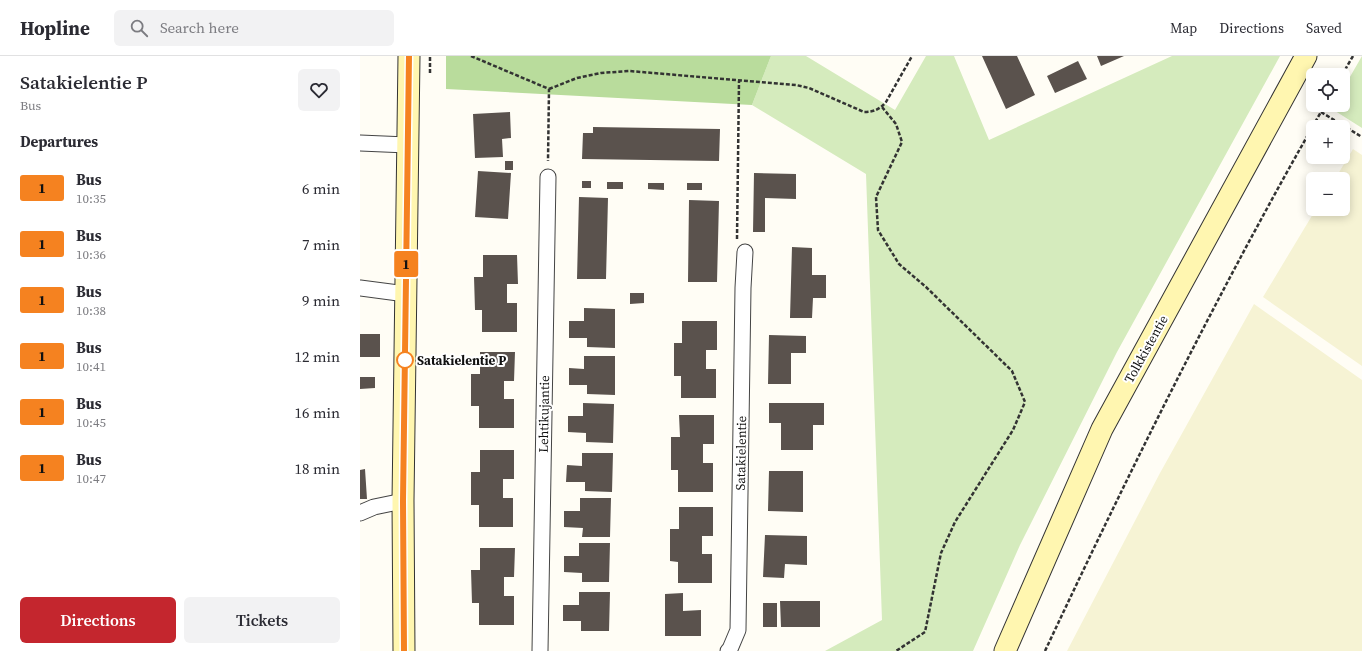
<!DOCTYPE html>
<html lang="en">
<head>
<meta charset="utf-8">
<style>
  body { margin:0; font-family:"Source Serif 4",serif; background:#f2f2f3; color:#2b2b33; height:100vh; display:flex; flex-direction:column; font-size:15px; white-space:nowrap }
  * { box-sizing:border-box; margin:0 }
  p { font-size:13px; color:#7c7c81 }
  .icon { flex:none; width:22px; height:22px; fill:none; stroke:currentColor; stroke-width:2; stroke-linecap:round; stroke-linejoin:round }
  .map { position:relative; flex:1; overflow:hidden }
  .panel { display:flex; flex-direction:column; background:#fff; width:360px }
  .panel>* { flex:none }
  .badge { padding:0 8px; border-radius:3px; font-size:14px; line-height:26px }
  .controls { position:absolute; left:946px; top:12px; display:grid; gap:8px }
  .controls a { display:grid; place-items:center; width:44px; height:44px; border-radius:6px; background:#fff; box-shadow:0 2px 10px #0003; font-size:20px }
  .map>.badge { position:absolute; translate:-50% -50%; box-shadow:0 0 0 2px #fff }
  h2 { padding:0 20px; font-size:15px; line-height:36px }
  .round { display:grid; place-items:center; flex:none; width:42px; height:42px; border-radius:6px; background:#f2f2f3 }
  .head { display:flex; align-items:center; justify-content:space-between; height:68px; padding:0 20px }
  h1 { font-size:19px; font-weight:600; line-height:30px }
  .primary-button { display:flex; gap:8px; margin-top:auto; padding:8px 20px }
  .primary-button a { flex:1; height:46px; border-radius:6px; background:#c4262e; color:#fff; font-size:16px; font-weight:600; line-height:46px; text-align:center }
  .primary-button a+a { background:#f2f2f3; color:#2b2b33 }
  ul { padding:0; list-style:none }
  li { display:flex; align-items:center; gap:12px; height:56px; padding:0 20px }
  li div { flex:1 }
  li b { display:block; font-size:15px }
  li em { font-style:normal }
  li .badge { min-width:44px; font-weight:700; text-align:center }
  header { display:flex; align-items:center; gap:24px; box-sizing:border-box; height:56px; padding:0 20px; background:#fff; border-bottom:1px solid #e1e1e2 }
  header strong { font-size:19px }
  nav { display:flex; gap:22px; margin-inline-start:auto; font-size:14px }
  .search { width:280px; height:36px; background:#f2f2f3; display:flex; align-items:center; gap:10px; box-sizing:border-box; padding:0 14px; border-radius:6px; color:#7c7c81; font-size:15px }
  main { display:flex; flex:1; min-height:0 }
  .map>svg:first-child { display:block }
  .farmland { fill:#f6f3d4 }
  .green { fill:#d5ebbd }
  .forest { fill:#b9dc9c }
  .building { fill:#5a524d }
  .lines { fill:none; stroke-linecap:round; stroke-linejoin:round }
  .street-casing { stroke:#444; stroke-width:17 }
  .secondary-casing { stroke:#333; stroke-width:23 }
  .path { stroke:#333; stroke-width:2.5; stroke-dasharray:4 2; stroke-linecap:butt }
  .street { stroke:#fff; stroke-width:15 }
  .secondary { stroke:#fff6b0; stroke-width:21 }
  .line-casing { stroke:#fff; stroke-width:9 }
  .line { stroke:#f58220; stroke-width:6 }
  .stop-dot { fill:#fff; stroke:#f58220; stroke-width:2 }
  .labels { text-anchor:middle; dominant-baseline:central; stroke-width:4; stroke-linejoin:round; paint-order:stroke }
  .street-label { font-size:13px; fill:#111; stroke:#fff }
  .stop-label { font-size:13px; font-weight:bold; fill:#111; stroke:#fff; text-anchor:start }
</style>
</head>
<body>
<header>
<strong>Hopline</strong>
<div class="search"><svg class="icon" aria-label="search" viewBox="0 0 24 24"><circle cx="10" cy="10" r="6"/><path d="M15 15l6 6"/></svg>Search here</div>
<nav><a>Map</a><a>Directions</a><a>Saved</a></nav>
</header>
<main>
<section class="panel">
<div class="head"><div><h1>Satakielentie P</h1><p>Bus</p></div><a class="round"><svg class="icon" aria-label="heart" viewBox="0 0 24 24"><path d="M12 20l-8-8c-3-5 5-10 8-4 3-6 11-1 8 4z"/></svg></a></div>
<h2>Departures</h2>
<ul>
<li><span class="badge" style="background:#f58220;color:#111">1</span><div><b>Bus</b><p>10:35</p></div><em>6 min</em></li>
<li><span class="badge" style="background:#f58220;color:#111">1</span><div><b>Bus</b><p>10:36</p></div><em>7 min</em></li>
<li><span class="badge" style="background:#f58220;color:#111">1</span><div><b>Bus</b><p>10:38</p></div><em>9 min</em></li>
<li><span class="badge" style="background:#f58220;color:#111">1</span><div><b>Bus</b><p>10:41</p></div><em>12 min</em></li>
<li><span class="badge" style="background:#f58220;color:#111">1</span><div><b>Bus</b><p>10:45</p></div><em>16 min</em></li>
<li><span class="badge" style="background:#f58220;color:#111">1</span><div><b>Bus</b><p>10:47</p></div><em>18 min</em></li>
</ul>
<div class="primary-button"><a>Directions</a><a>Tickets</a></div>
</section>
<div class="map">
<svg width="1002" height="595" viewBox="0 0 1002 595">
  <rect width="100%" height="100%" fill="#fffdf5"/>
  <path class="farmland" d="M993 93 1002 99V310L903 241 956 153H983V123H975Z
    M894 248 1002 324V595H707L800 417Z"/>
  <path class="green" d="M411 0H446L535 54 566 0H594L629 84 812 0H920L757 296 660 489 613 595H465L522 564 506 118 392 49Z
    M1002 0V72L972 53 974 49H983V33Z"/>
  <path class="forest" d="M86 0H411L392 49 86 33Z"/>
  <path class="building" d="M622 0H657L675 39 646 53Z
    M737 0H764L741 10Z
    M718 5 727 23 695 37 687 20Z
    M150 56 151 82 142 83 143 101 115 102 113 58Z
    M233 71 360 73 359 105 222 103 223 77H233Z
    M145 105H153V114H145Z
    M118 115 151 117 148 163 115 161Z
    M394 117 436 118V143L405 142V176H393Z
    M222 125H231V132H222Z
    M247 126H263V133H247Z
    M288 127H304V134L288 133Z
    M327 127H342V134H327Z
    M219 141 248 142 246 223H217Z
    M329 144 359 145 357 226H328Z
    M432 191 452 192V219H466V242H453L452 262H430Z
    M123 199H157L158 228H147V247H157V276H122V254H115L114 221H123Z
    M270 237H284V247L270 248Z
    M224 252 255 253V292L227 291V282H209V265H224Z
    M322 265H357V294H346V313H356V342H321V320H314V287H322Z
    M0 278H20V301H0Z
    M409 279 446 280V297H431V328H408Z
    M120 296H155L154 325H144V343H154V372H119V350H111V318H120Z
    M224 300H255V339L227 338V329H209V312L224 313Z
    M0 321H15V332L0 333Z
    M223 347 254 348 253 387 226 386V377L208 376V360H223Z
    M409 347H464V369H453V394H421V367H409Z
    M319 359H354V388H343V407H353V436H318V414H311V381H320Z
    M120 394H154V423H143V442H153V471H119V449H111V416H120Z
    M222 397H253L252 436 225 435V426H206L207 409 222 410Z
    M5 413 7 443H0V414Z
    M409 415H443V456L408 455Z
    M220 442H251L250 481H222L223 472 204 471V455H220Z
    M319 451H353V480H342V498H352V527H318V506L310 505V473H319Z
    M405 479 447 480V509L425 508 424 522 403 521Z
    M219 487H250L249 526H222V517L204 516V500H219Z
    M120 492H155L154 521H144V540H154V569H119V547H112L111 514H120Z
    M219 536H250L249 575H221V565H203V549H219Z
    M323 537V555L341 554V580H305V538Z
    M420 545H460V571H421Z
    M403 547H417V571H403Z"/>
  <g class="lines">
    <g class="street-casing">
      <path id="street" d="M0 87 47 89
        M0 232 46 238
        M0 457 14 451 43 445
        M180 595 188 121
        M368 595 370 593 378 574 383 232 385 196"/>
    </g>
    <g class="secondary-casing">
      <path id="secondary" d="M44 595 43 445 49 0
        M645 595 742 373 946 0"/>
    </g>
    <path class="path" d="M111 0 189 33 188 105
      M70 17V0
      M982 19 993 0
      M189 33 217 22 241 17 269 15 436 29 449 32 504 56C514 56 520 53 526 46L552 0
      M522 51 536 68 542 86 516 141 518 174 539 208 566 231 652 315 665 346 653 374 595 466 581 497 565 576 536 595
      M961 56 1002 81
      M377 183 379 25
      M685 595C772 410 863 226 965 49"/>
    <use href="#street" class="street"/>
    <use href="#secondary" class="secondary"/>
  </g>
  <g class="lines">
    <g class="line-casing">
      <path id="line" d="M44 595 43 445 49 0"/>
    </g>
    <use href="#line" class="line"/>
  </g>
  <circle class="stop-dot" cx="45" cy="304" r="8"/>
  <g class="labels">
    <g class="street-label">
      <text transform="translate(786 293) rotate(-61)">Tolkkistentie</text>
      <text transform="translate(184 358) rotate(-89)">Lehtikujantie</text>
      <text transform="translate(381 397) rotate(-89)">Satakielentie</text>
    </g>
    <g class="stop-label">
      <text x="57" y="304">Satakielentie P</text>
    </g>
  </g>
</svg>
<div class="controls">
<a><svg class="icon" aria-label="locate" viewBox="0 0 24 24"><circle cx="12" cy="12" r="6"/><path d="M12 2v4M12 18v4M2 12h4M18 12h4"/></svg></a>
<a>+</a>
<a>−</a>
</div>
<b class="badge" style="left:46px;top:208px;background:#f58220;color:#111">1</b>
</div>
</main>
</body>
</html>
